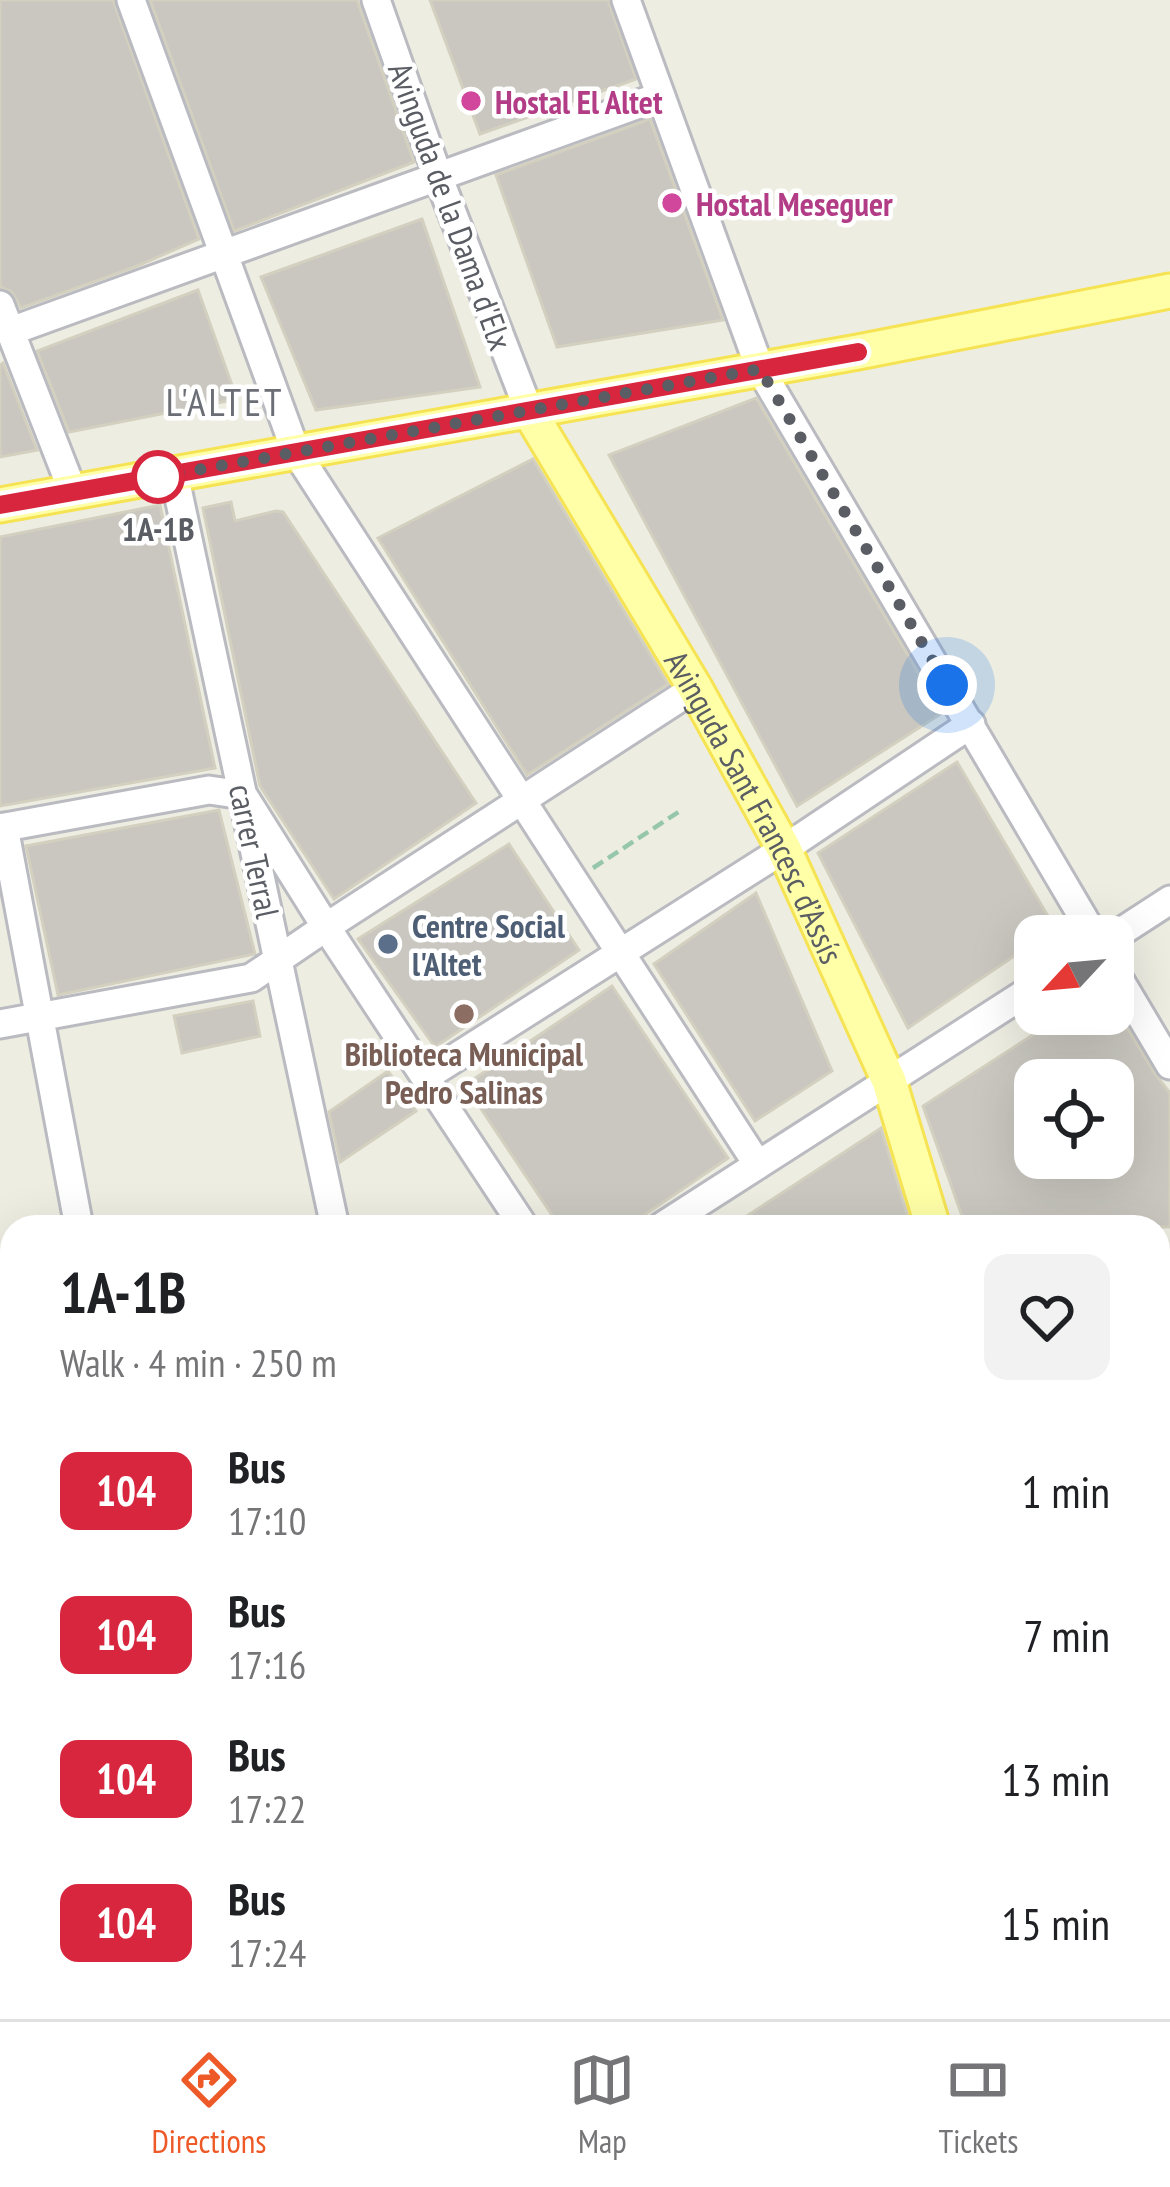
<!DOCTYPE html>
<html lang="en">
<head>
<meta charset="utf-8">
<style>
  body { margin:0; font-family:"PT Sans Narrow",sans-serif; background:#f2f2f2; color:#202124; height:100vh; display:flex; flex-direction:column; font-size:45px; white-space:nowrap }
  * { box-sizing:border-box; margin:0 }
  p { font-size:39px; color:#757577 }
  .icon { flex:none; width:66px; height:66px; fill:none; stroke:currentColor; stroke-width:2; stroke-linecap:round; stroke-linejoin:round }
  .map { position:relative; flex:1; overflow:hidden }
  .side { position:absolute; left:0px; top:1215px; width:1170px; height:804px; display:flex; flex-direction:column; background:#fff; border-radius:36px 36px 0 0; box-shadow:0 12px 48px #0002 }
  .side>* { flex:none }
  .badge { padding:0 24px; border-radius:18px; font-size:42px; line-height:78px }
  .needle { width:78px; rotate:244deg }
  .buttons { position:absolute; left:1014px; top:915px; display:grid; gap:24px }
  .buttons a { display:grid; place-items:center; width:120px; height:120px; border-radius:24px; background:#fff; box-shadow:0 12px 48px #0002; font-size:60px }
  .you { position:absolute; width:60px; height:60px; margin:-30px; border:9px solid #fff; border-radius:50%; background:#1a73e8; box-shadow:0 0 0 18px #1a73e833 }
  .map>.badge { position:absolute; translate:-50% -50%; box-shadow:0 0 0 6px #fff }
  .round { display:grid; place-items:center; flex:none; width:126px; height:126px; border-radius:24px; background:#f2f2f2 }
  .overview { display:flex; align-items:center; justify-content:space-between; height:204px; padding:0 60px }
  h1 { font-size:57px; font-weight:700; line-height:90px }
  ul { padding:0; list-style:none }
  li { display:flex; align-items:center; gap:36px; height:144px; padding:0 60px }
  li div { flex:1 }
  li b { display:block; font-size:45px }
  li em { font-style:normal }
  li .badge { min-width:132px; font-weight:700; text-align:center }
  .menu { display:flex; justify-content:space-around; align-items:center; height:168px; border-top:3px solid #e0e0e0; background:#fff; font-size:33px; color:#757577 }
  .menu a { display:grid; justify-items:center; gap:6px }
  .menu .current { color:#ee5928 }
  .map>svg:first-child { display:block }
  .industrial { fill:#e1e0da }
  .building { fill:#c9c7bf; stroke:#d3d0c0; stroke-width:3; fill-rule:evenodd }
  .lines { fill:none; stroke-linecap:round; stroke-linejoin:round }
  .highway-tunnel { stroke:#c9c9c2; stroke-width:39; stroke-dasharray:39 20; stroke-linecap:butt }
  .minor-casing { stroke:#babbc1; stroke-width:33 }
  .major-casing { stroke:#f5e354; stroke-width:39 }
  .highway-casing { stroke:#f0ce00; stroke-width:45 }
  .path { stroke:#96c7ad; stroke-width:4.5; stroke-dasharray:12 6; stroke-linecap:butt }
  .minor { stroke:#fff; stroke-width:27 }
  .major { stroke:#feffa6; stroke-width:33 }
  .highway { stroke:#fff588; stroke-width:39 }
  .line-casing { stroke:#fff; stroke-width:27 }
  .line { stroke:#d7263d; stroke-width:18 }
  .walk { stroke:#5a5d63; stroke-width:12; stroke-dasharray:0 21.6 }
  .hotel-dot { fill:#d1479c; stroke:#fff; stroke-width:4.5 }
  .stop-dot { fill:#fff; stroke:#d7263d; stroke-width:6 }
  .service-dot { fill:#5c6f8a; stroke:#fff; stroke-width:4.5 }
  .education-dot { fill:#8d6e63; stroke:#fff; stroke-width:4.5 }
  .labels { text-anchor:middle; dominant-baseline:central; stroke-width:9; stroke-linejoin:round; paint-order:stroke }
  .hotel-label { font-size:33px; font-weight:bold; fill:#b23c85; stroke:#fff; text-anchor:start }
  .street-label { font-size:33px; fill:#5a5d63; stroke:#fff }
  .stop-label { font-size:33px; font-weight:bold; fill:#5a5d63; stroke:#fff }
  .service-label { font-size:33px; font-weight:bold; fill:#4e5e75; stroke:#fff; text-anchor:start }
  .education-label { font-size:33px; font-weight:bold; fill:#785e54; stroke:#fff }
  .quarter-label { font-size:39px; letter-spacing:3px; fill:#6b6f75; stroke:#fff }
</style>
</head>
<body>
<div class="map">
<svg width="1170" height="2019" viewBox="0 0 1170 2019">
  <rect width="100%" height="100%" fill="#eeede2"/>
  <path class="industrial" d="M0 1796 12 1799V2007H391L401 2019H0Z"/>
  <path class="building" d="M0 0H113L199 239 137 266 21 308 12 292 0 287Z
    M150 0H357L414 162 234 231Z
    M430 0H608L636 79 480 134Z
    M650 119 723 320 557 347 496 175Z
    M422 219 480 387 316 410 261 277Z
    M198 290 237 399 69 432 37 351Z
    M3 363 37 450 0 457V365Z
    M756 398 942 713 797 806 609 455Z
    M533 459 668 684 527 775 378 538Z
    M231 502 235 521 276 511 283 512 476 803 334 899 260 786 203 508Z
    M160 505 215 768 0 806V537Z
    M957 762 1055 928 1043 936H1035V942L908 1028 818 853Z
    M219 810 255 954 58 995 26 846Z
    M509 844 579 950 435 1047 358 939Z
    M756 893 832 1071 755 1121 654 964Z
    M612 986 728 1158 627 1227H560L465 1085Z
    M253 1001 260 1036 182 1053 174 1016Z
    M1065 1014H1119L1155 1074 1170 1093V1227H966L923 1106ZM1035 1080H1113V1158H1035Z
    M388 1071 416 1111 340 1162 329 1112Z
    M881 1128 911 1227H730Z"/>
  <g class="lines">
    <path class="highway-tunnel" d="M1158 1598 1170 1593"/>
    <g class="minor-casing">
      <path id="minor" d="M131 0 296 452 758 1165
        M376 0 438 176 529 411
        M626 0 760 369 1094 936
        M0 305 73 492
        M11 331 661 96
        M174 474 335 1227
        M4 827 79 1227
        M0 828 209 790 243 795 326 927 524 1227
        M1113 937 1170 900
        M1113 969 1170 1065
        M0 1024 251 978 326 927 695 688
        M425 1077 784 849 971 724
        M661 1227 1035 987
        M0 1274H12
        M1158 1275 1170 1269
        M0 1315 12 1327
        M1158 1578 1170 1576
        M1158 1632 1170 1633
        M1158 1660 1170 1653
        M0 1766 12 1769
        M406 2007 419 2019
        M1013 2007 1019 2019
        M572 2019 585 2007"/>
    </g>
    <g class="major-casing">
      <g id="major">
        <path id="s1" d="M529 411 695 688 784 849 889 1081 933 1227"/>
        <path d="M0 505 858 352 1170 291"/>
        <path d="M1158 1856 1170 1885"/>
      </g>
    </g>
    <g class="highway-casing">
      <path id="highway" d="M0 1645 12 1648
        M0 1688 12 1691
        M0 1735 12 1738"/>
    </g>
    <path class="path" d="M593 868 683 809"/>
    <use href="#minor" class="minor"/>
    <use href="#major" class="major"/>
    <use href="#highway" class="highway"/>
  </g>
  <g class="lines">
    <g class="line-casing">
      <path id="line" d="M0 505 858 352"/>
    </g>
    <use href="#line" class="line"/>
    <path class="walk" d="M158 477 760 369 947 685"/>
  </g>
  <g class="hotel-dot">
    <circle cx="471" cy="101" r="12"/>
    <circle cx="672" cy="203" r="12"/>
  </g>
  <circle class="stop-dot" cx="158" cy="477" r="24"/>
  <circle class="service-dot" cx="388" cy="944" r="12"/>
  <circle class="education-dot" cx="464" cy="1014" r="12"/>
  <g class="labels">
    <g class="hotel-label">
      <text x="495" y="101">Hostal El Altet</text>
      <text x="696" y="203">Hostal Meseguer</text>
    </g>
    <g class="street-label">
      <text transform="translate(451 206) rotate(70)">Avinguda de la Dama d'Elx</text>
      <text stroke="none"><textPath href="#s1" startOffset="456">Avinguda Sant Francesc d’Assís</textPath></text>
      <text transform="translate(255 851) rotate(78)">carrer Terral</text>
    </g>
    <g class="stop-label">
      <text x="158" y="528">1A-1B</text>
    </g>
    <g class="service-label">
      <text x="412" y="925">Centre Social<tspan x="412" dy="38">l'Altet</tspan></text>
    </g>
    <g class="education-label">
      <text x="464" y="1053">Biblioteca Municipal<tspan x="464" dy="38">Pedro Salinas</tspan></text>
    </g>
    <g class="quarter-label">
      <text x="225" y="401">L'ALTET</text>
    </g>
  </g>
</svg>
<div class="buttons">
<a><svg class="needle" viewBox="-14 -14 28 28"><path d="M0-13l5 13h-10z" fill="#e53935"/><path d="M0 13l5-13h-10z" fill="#757577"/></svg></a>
<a><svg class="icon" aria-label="locate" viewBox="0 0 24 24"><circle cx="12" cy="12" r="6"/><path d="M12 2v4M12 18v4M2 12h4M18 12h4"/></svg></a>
</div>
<div class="you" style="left:947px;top:685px"></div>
<section class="side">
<div class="overview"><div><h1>1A-1B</h1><p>Walk · 4 min · 250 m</p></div><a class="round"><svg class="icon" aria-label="heart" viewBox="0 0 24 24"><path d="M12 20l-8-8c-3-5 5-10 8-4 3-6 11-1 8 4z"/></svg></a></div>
<ul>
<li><span class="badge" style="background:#d7263d;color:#fff">104</span><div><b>Bus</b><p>17:10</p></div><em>1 min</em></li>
<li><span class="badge" style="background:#d7263d;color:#fff">104</span><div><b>Bus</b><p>17:16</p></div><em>7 min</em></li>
<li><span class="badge" style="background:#d7263d;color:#fff">104</span><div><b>Bus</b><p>17:22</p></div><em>13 min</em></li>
<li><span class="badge" style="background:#d7263d;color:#fff">104</span><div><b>Bus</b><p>17:24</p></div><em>15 min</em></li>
</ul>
</section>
</div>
<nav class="menu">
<a class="current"><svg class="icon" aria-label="directions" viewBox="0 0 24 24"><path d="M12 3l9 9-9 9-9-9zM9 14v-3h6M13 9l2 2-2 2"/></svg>Directions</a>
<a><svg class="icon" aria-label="map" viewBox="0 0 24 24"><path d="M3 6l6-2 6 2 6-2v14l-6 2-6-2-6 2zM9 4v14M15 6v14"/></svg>Map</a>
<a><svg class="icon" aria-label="tickets" viewBox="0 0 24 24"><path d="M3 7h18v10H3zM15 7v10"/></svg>Tickets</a>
</nav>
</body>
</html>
